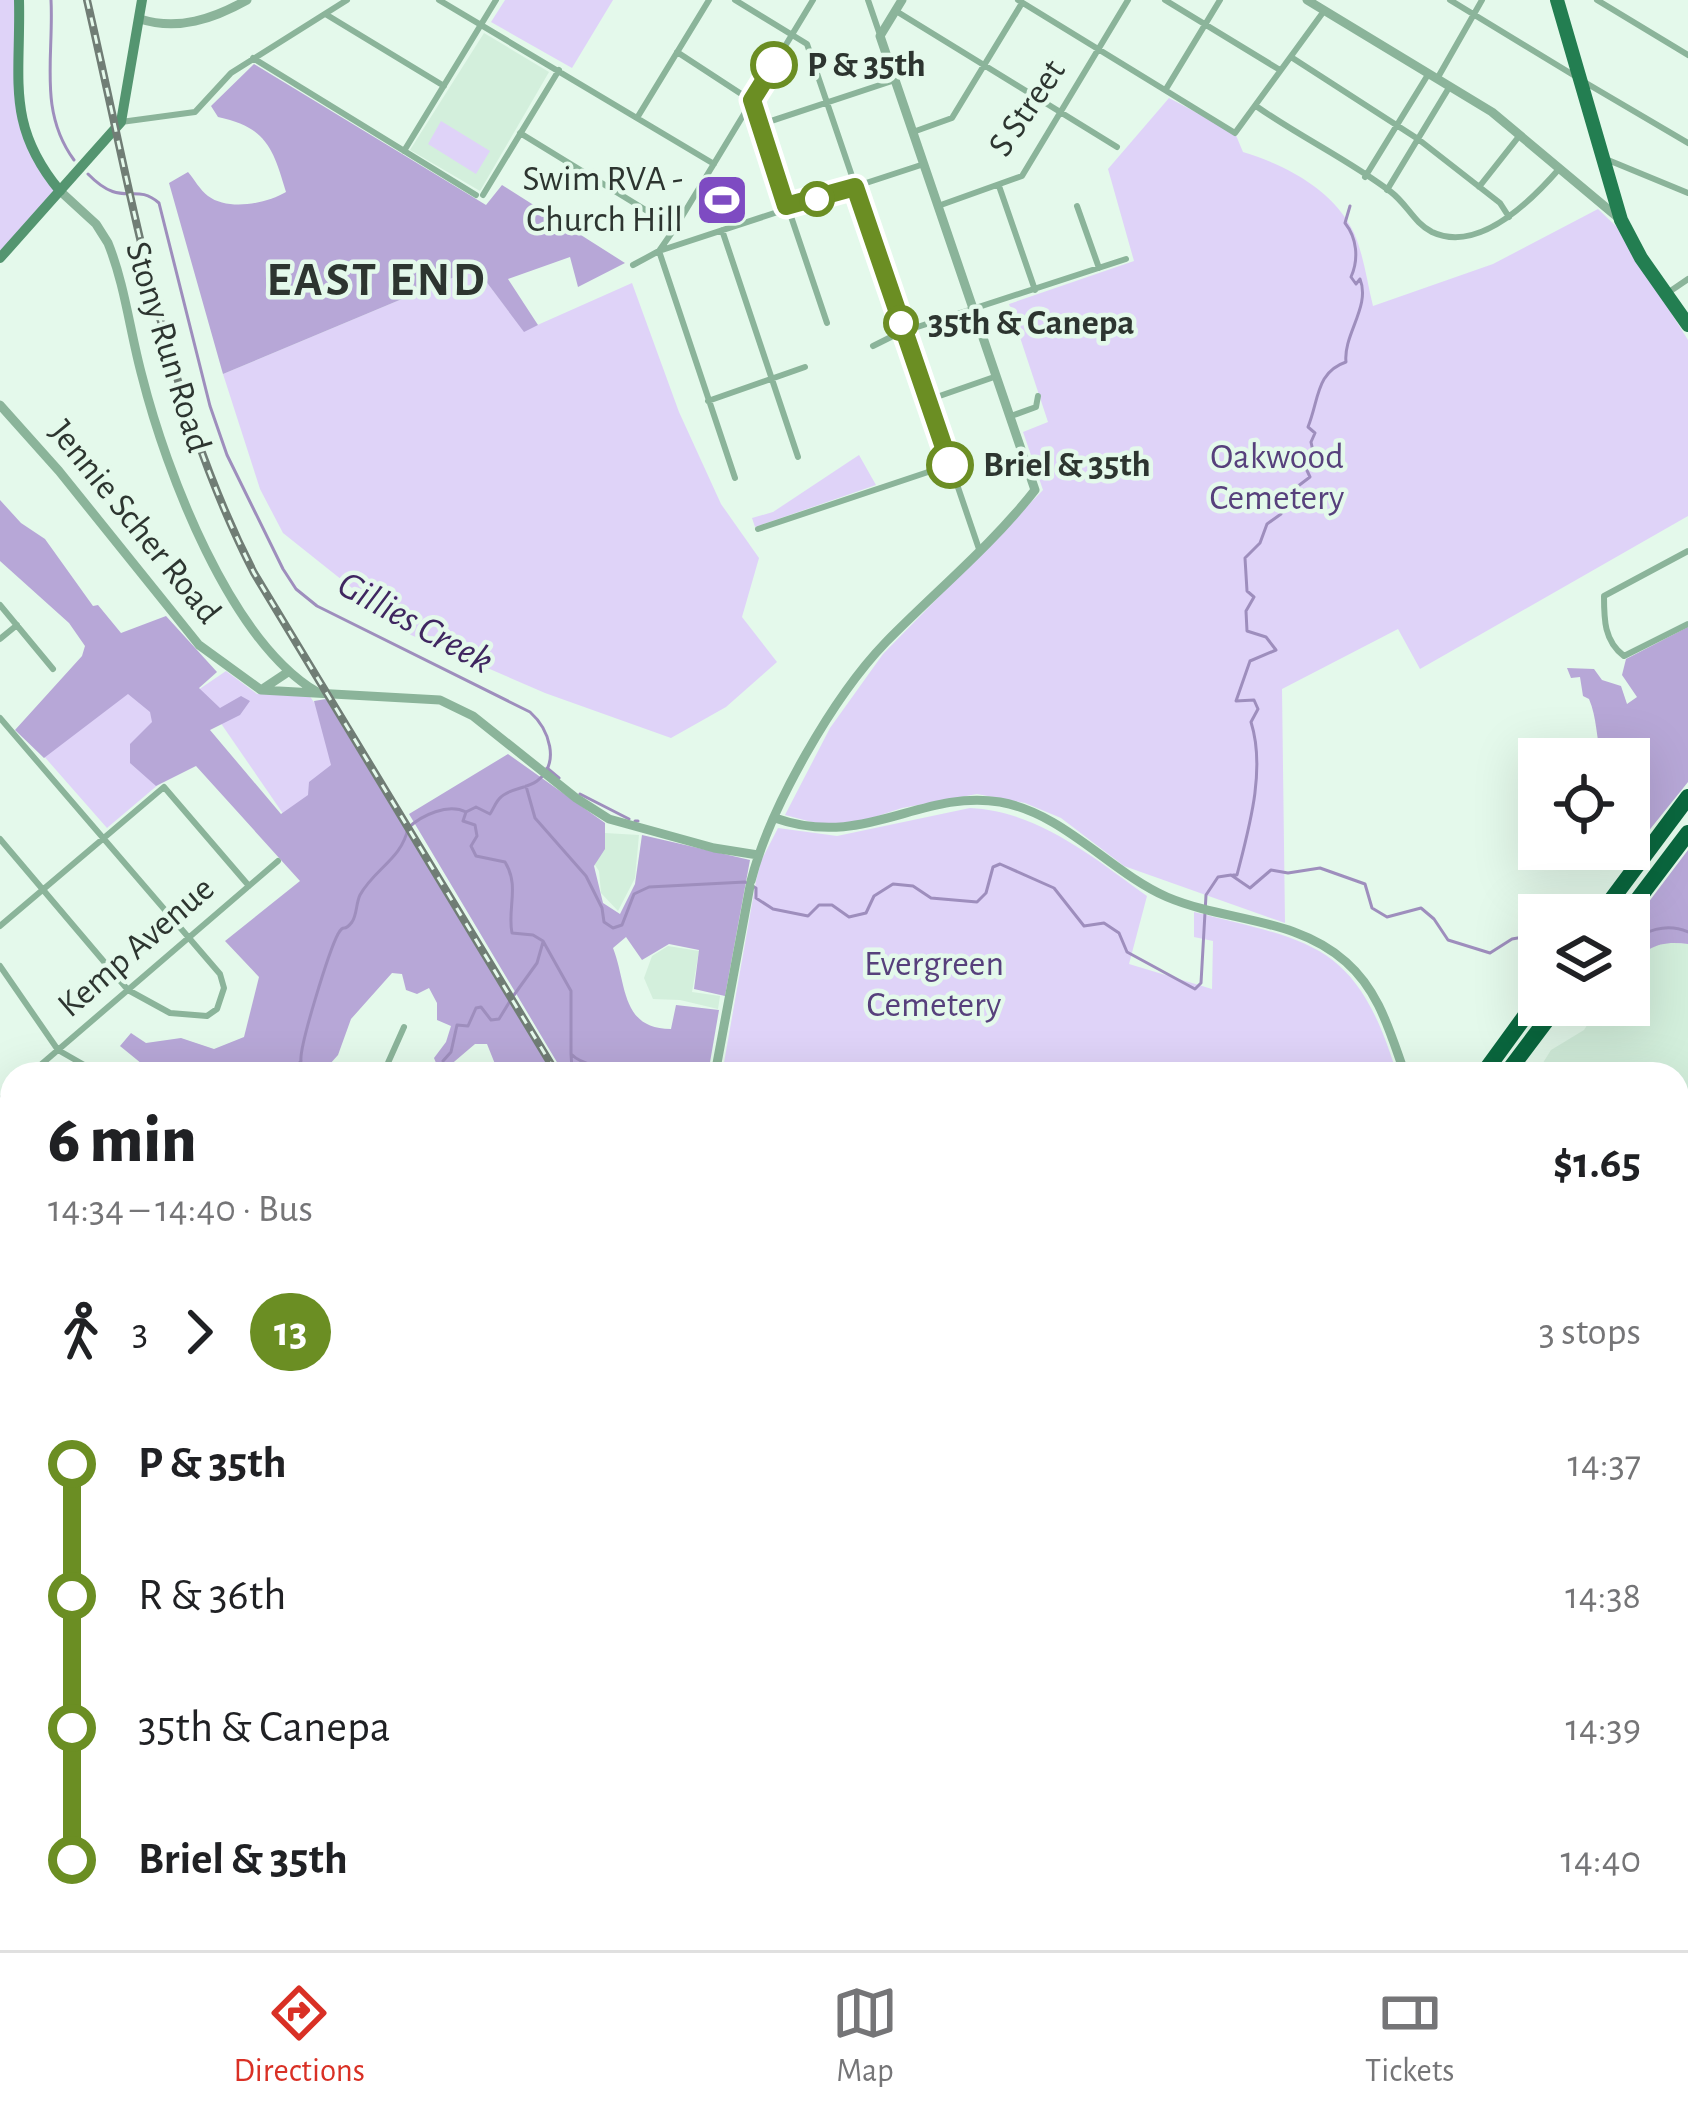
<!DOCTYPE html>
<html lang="en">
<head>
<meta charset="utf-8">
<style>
  body { margin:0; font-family:"Alegreya Sans",sans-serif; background:#f2f2f2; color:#202124; height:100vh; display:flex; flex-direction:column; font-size:45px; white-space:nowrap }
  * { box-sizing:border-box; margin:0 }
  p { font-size:39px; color:#757577 }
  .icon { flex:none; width:66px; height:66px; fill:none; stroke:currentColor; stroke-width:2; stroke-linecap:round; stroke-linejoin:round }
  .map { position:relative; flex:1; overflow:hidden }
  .panel { position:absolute; left:0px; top:1062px; width:1689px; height:888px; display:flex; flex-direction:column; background:#fff; border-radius:36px 36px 0 0; box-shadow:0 12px 48px #0002 }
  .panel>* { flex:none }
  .badge { padding:0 24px; border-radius:39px; font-size:42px; line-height:78px }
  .fabs { position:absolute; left:1518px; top:738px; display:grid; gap:24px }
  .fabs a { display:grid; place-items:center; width:132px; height:132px; border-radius:0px; background:#fff; box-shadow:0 12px 48px #0002; font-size:60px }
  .map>.badge { position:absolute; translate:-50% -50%; box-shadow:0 0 0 6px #fff }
  .legs { display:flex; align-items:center; gap:18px; height:132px; padding:0 48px; font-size:39px }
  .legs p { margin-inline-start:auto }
  .headline { display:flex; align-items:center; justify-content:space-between; height:204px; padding:0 48px }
  h1 { font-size:66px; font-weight:800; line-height:90px }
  ul { padding:0 48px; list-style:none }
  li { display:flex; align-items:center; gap:42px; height:132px; font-size:45px }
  li i { display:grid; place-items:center; width:18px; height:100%; margin:0 15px; background:currentColor }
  li i::after { content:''; width:30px; height:30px; margin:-15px; border:9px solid; border-radius:50%; background:#fff }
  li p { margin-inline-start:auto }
  li:first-child i { background:linear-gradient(#0000 50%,currentColor 0) }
  li:last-child i { background:linear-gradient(currentColor 50%,#0000 0) }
  .tabs { display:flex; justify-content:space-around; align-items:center; height:168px; border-top:3px solid #e0e0e0; background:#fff; font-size:33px; color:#757577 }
  .tabs a { display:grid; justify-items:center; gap:6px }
  .tabs .active { color:#d93025 }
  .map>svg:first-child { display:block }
  .built { fill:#d3efdc }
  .green { fill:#dfd3f8 }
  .forest { fill:#b7a7d7 }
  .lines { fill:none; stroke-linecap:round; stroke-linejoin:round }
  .stream { stroke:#9e8ebd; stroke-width:3 }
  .minor { stroke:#8bb49a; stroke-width:6 }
  .tertiary { stroke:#8bb49a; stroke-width:9 }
  .secondary { stroke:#549570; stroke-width:10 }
  .primary { stroke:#237e51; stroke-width:14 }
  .motorway { stroke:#0a673e; stroke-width:16 }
  .rail-casing { stroke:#707d75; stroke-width:8 }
  .rail { stroke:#e4f9eb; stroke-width:3; stroke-dasharray:9; stroke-linecap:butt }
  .line-1-casing { stroke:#fff; stroke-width:27 }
  .line-1 { stroke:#6b8e23; stroke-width:18 }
  .stop-1-dot { fill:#fff; stroke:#6b8e23; stroke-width:6 }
  .labels { text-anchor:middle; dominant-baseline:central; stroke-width:9; stroke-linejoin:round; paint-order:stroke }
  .stop-label { font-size:36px; font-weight:bold; fill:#2d3530; stroke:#e4f9eb; text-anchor:start }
  .street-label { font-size:36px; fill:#2d3530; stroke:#e4f9eb }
  .poi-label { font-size:36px; fill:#2d3530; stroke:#e4f9eb; text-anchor:end }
  .park-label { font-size:36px; fill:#57407c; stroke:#e4f9eb }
  .water-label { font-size:39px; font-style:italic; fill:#3f2660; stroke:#e4f9eb }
  .district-label { font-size:48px; font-weight:bold; letter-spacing:3px; fill:#2d3530; stroke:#e4f9eb }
</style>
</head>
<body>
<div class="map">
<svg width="1688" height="1950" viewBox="0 0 1688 1950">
  <rect width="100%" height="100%" fill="#e4f9eb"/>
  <path class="built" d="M484 33 549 72 480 191 410 150Z
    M605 833 639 835 635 878 618 911 601 893 599 871 595 865Z
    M1663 942 1688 944V1227L1677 1226V1074H1536L1551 1050 1584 1030 1600 1005H1618L1630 1012 1645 992 1644 984 1629 971 1643 952Z
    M668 946 699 951 692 992 720 996 718 1009 680 1000 653 999 644 978 652 956Z"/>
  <path class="green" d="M0 0H19L18 111 60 191 0 258Z
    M505 0H613L572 68 491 22Z
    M1169 98 1235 133 1243 152C1286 165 1334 190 1354 233 1364 256 1367 282 1373 306L1493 264 1598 209 1619 229 1688 340V516L1420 669 1398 629 1282 689 1285 923 1124 866 1061 818 1025 803 977 794 902 808 838 829 785 815 830 728 883 654 1043 490 1023 432 1048 422 1009 304 1134 261 1108 169Z
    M441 121 490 151 476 174 428 144Z
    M476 268 524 331 632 283 679 412 721 504 759 558 742 617 777 662 726 707 671 738 545 693 411 635 283 533 260 489 223 374Z
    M859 455 876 485 755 527 752 518 773 512Z
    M226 671 257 694 309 695 359 768 286 818 198 690Z
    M129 679 167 723 133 752 159 784 107 828 42 754Z
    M970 808C1038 811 1094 858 1147 896L1129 964 1212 989 1213 941 1194 937V912C1314 942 1357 943 1397 1074H722L756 881 761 861 778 828 837 836Z"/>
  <path class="forest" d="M254 64 486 205 502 185 625 263 578 287 570 257 508 279 538 325 524 332 476 268 223 374 169 183 188 172C194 179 200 190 208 196 228 211 266 204 286 192 273 148 266 127 218 117L211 106Z
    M0 500 21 523 45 539 93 606 98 605 121 633 166 616 217 672 199 688 220 708 241 696 250 701 240 715 210 730 281 814 308 795 309 782 331 765 314 701 326 699 553 1074H499L487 1044H475L448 1067 436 1063 434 1058 446 1042 451 1026 437 1020V1003L429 988 417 994 406 990 402 974 392 973 351 1019 338 1055 321 1074H164L147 1068 120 1046 131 1033 146 1043 181 1038 214 1049 244 1037 259 977 225 941 300 881 196 766 156 786 130 763V744L152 722 150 712 128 694 44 758 15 730 82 656 85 646 69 623 0 561Z
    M1688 627V782L1639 843H1632L1629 838V759H1602C1596 739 1597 717 1589 699L1583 696 1580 677 1571 678 1567 668 1594 669 1602 680 1621 686 1627 704 1637 697 1622 675 1626 659Z
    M508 754 605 823V849L594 866 603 903 620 914 635 884 642 835 750 860 725 996 694 989 699 950 669 944 642 960 626 937 613 948C627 983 620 1029 671 1029L676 1005 719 1010 708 1074H564L409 814Z
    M1688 850V944C1660 940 1644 947 1629 971V928Z"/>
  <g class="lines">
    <path class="stream" d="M51 0C54 57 38 111 74 160
      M88 174C123 210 134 181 159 203L210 406 227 455 283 569 296 589 317 606 530 712C549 729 561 763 537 781 526 789 510 788 501 797 496 801 494 808 490 814L476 807 466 812 463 821 475 825 477 836 471 846 476 856 505 862C520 886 507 909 512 933L533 935 543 941 571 991V1054C595 1077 627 1054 652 1070L667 1065 676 1074
      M547 768 559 778
      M526 786 535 818 586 876 602 908 604 922 613 928 622 925 634 894 649 887 745 882 756 888V898L773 909 808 916 819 905H832L849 917 866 913 874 896 893 884 913 886 931 898 977 902 986 893 993 867 1000 864 1054 888 1084 926 1104 923 1119 933 1127 952 1195 989 1201 983 1206 895 1218 877 1231 875 1250 888 1271 870 1288 873 1320 868 1365 884 1372 908 1387 917 1421 908 1434 919 1448 940 1490 953 1512 939 1539 934
      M580 794 629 819
      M635 821H638
      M1233 875H1237C1249 828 1266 770 1251 722L1258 709 1254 700 1236 701 1250 661 1276 650 1266 637 1247 631 1246 611 1254 597 1247 591 1245 558 1260 543 1267 524 1281 514V499L1310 477 1304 464 1314 456 1311 442 1315 433 1308 427C1319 400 1316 372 1346 362 1343 335 1371 306 1360 279L1356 284 1351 277C1359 259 1357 238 1345 223L1350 206
      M1629 944C1644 931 1666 922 1688 932
      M514 995 537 963 543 942
      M571 1054 572 1069 583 1074
      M443 1061 451 1052 457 1025 468 1026 476 1008 481 1007 491 1020 499 1019 510 1001
      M290 1074 301 1061C299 1047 329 951 338 934 345 922 343 934 352 922 357 915 356 903 360 895 374 869 402 859 408 828 422 815 448 803 466 812
      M799 1938 807 1949
      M87 1950 88 1938"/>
    <path class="minor" d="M439 0 714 164
      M735 0 807 44 979 549
      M868 0 879 32
      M1018 0 1235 133 1324 11
      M1165 0 1280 70
      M1450 0 1575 76
      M1597 0 1688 55
      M896 11 1117 147
      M327 15 444 86
      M677 52 752 101 827 323
      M1291 57 1418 139 1500 203 1509 217
      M253 58 476 195
      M1437 79 1482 0
      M1586 83 1688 143
      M1166 89 1220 0
      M1256 106C1300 137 1349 160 1391 192 1407 204 1414 223 1432 232 1479 254 1532 200 1559 169
      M637 118 709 0
      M121 122 195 112 231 73 347 0
      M759 125 895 80
      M913 132 952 118 1022 3
      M520 133 675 228
      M404 151 496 0
      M1608 160 1688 193
      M1365 177 1429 73
      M999 186 1035 290
      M1479 187 1520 135
      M1387 190 1450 86
      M483 195 559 70
      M938 206 1022 176 1128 0
      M1077 206 1099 268
      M722 230 798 457
      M633 265 659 251 675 228 813 0
      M1669 292 1688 279
      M873 346 899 333 1126 259
      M928 400 997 376
      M708 401 805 367
      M1011 416 1036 407 1038 396
      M735 478 659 251 924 164
      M758 529 949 465
      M1688 551 1604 596C1604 619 1604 641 1624 656L1688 624
      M0 605 53 669
      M0 639 17 625
      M0 718 220 974 224 988 217 1009 207 1016 170 1013 128 990 0 839
      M0 926 164 787 249 886
      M0 966 58 1050 100 1074
      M30 1074 278 861
      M383 1074 404 1027
      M1677 1096 1688 1097
      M0 1100 12 1089
      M0 1103 12 1110
      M0 1193 12 1200
      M0 1301 12 1302
      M1 1301 12 1373
      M0 1390 12 1388
      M1677 1395 1688 1394
      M0 1700 12 1699
      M1677 1845 1688 1840
      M1677 1932 1688 1926
      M1167 1938 1170 1950
      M1229 1938 1233 1950
      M1291 1938 1294 1950
      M1352 1938 1355 1950
      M1414 1938 1417 1950
      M1475 1938 1479 1950
      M1051 1950 1078 1938
      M1422 1950 1451 1938
      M1640 1950 1665 1938"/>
    <path class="tertiary" d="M1307 0 1492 112 1621 220
      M140 19C178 31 213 19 247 0
      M60 191 96 224 108 243C125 285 130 332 142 376 166 471 230 641 317 692
      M0 405 59 471 199 645 261 690 440 700 473 716 576 798 609 819 714 848 758 855
      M261 690 288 672
      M775 818C865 850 920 789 1000 802 1064 813 1110 872 1167 897 1226 922 1296 917 1346 962 1380 992 1390 1033 1405 1074
      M751 881C770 807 833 697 886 642 935 592 992 545 1035 490L880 36 902 0
      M715 1074 750 886
      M1677 1252 1688 1253
      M0 1512 12 1510
      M0 1809V1877
      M440 1938 441 1950"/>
    <path class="secondary" d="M19 0C21 79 5 125 60 191
      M0 258 121 122 142 0
      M0 1877 12 1878"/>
    <path class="primary" d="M1557 0 1621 220 1641 258 1688 325
      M1677 1493 1688 1444
      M1677 1715 1688 1761"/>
    <path class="motorway" d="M1600 915 1688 797
      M1626 915 1688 833
      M1483 1074 1539 997
      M1506 1074 1558 1005
      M831 1950 835 1938
      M852 1950 856 1938"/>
    <g class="rail-casing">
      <path id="rail" d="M87 0C132 194 163 395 254 573L557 1074
        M769 1938 772 1950"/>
    </g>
    <use href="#rail" class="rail"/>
  </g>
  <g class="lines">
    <g class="line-1-casing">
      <path id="line-1" d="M774 65 752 100 786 206 855 187 950 465"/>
    </g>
    <use href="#line-1" class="line-1"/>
  </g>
  <defs>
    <g id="stadium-square" transform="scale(2.7)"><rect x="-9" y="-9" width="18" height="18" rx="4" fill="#7e4bc2" stroke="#e4f9eb"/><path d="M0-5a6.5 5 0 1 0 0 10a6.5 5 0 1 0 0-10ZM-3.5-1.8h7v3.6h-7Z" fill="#fff"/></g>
  </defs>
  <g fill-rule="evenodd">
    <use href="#stadium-square" x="722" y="200"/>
  </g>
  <g class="stop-1-dot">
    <circle cx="774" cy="65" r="21"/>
    <circle cx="817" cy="199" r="15"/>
    <circle cx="901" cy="323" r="15"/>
    <circle cx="950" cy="465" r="21"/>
  </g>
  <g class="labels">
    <g class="stop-label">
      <text x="807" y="65">P &amp; 35th</text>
      <text x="928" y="323">35th &amp; Canepa</text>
      <text x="983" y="465">Briel &amp; 35th</text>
    </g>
    <g class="street-label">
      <text transform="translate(1027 108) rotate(-56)">S Street</text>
      <text transform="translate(168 347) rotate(73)">Stony Run Road</text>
      <text transform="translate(135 522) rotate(51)">Jennie Scher Road</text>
      <text transform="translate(136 947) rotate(-41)">Kemp Avenue</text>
    </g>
    <g class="poi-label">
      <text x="683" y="179">Swim RVA -<tspan x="683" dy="41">Church Hill</tspan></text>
    </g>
    <g class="park-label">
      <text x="1277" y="457">Oakwood<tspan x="1277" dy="41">Cemetery</tspan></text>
      <text x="934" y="964">Evergreen<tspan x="934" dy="41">Cemetery</tspan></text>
    </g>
    <g class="water-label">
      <text transform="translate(415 623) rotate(29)">Gillies Creek</text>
    </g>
    <g class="district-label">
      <text x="377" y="281">EAST END</text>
    </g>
  </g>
</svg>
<div class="fabs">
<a><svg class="icon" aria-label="locate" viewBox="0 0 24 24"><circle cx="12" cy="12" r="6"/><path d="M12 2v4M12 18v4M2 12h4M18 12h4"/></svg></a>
<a><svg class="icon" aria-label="layers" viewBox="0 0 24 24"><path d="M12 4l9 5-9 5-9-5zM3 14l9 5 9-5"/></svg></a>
</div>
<section class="panel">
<div class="headline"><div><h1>6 min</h1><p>14:34 – 14:40 · Bus</p></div><b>$1.65</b></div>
<div class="legs"><svg class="icon" aria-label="walk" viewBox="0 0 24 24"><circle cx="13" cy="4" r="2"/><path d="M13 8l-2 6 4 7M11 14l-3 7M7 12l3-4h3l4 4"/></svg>3<svg class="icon" aria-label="forward" viewBox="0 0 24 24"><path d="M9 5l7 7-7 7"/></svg><b class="badge" style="background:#6b8e23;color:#fff">13</b><p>3 stops</p></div>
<ul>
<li><i style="color:#6b8e23"></i><b>P &amp; 35th</b><p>14:37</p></li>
<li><i style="color:#6b8e23"></i><span>R &amp; 36th</span><p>14:38</p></li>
<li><i style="color:#6b8e23"></i><span>35th &amp; Canepa</span><p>14:39</p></li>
<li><i style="color:#6b8e23"></i><b>Briel &amp; 35th</b><p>14:40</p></li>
</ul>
</section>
</div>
<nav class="tabs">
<a class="active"><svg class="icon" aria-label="directions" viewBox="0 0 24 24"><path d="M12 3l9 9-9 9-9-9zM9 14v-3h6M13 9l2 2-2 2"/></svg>Directions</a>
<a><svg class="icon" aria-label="map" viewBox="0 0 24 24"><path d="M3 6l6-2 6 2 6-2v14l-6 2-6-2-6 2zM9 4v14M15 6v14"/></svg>Map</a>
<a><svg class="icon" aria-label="tickets" viewBox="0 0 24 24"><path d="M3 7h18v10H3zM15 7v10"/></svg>Tickets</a>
</nav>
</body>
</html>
